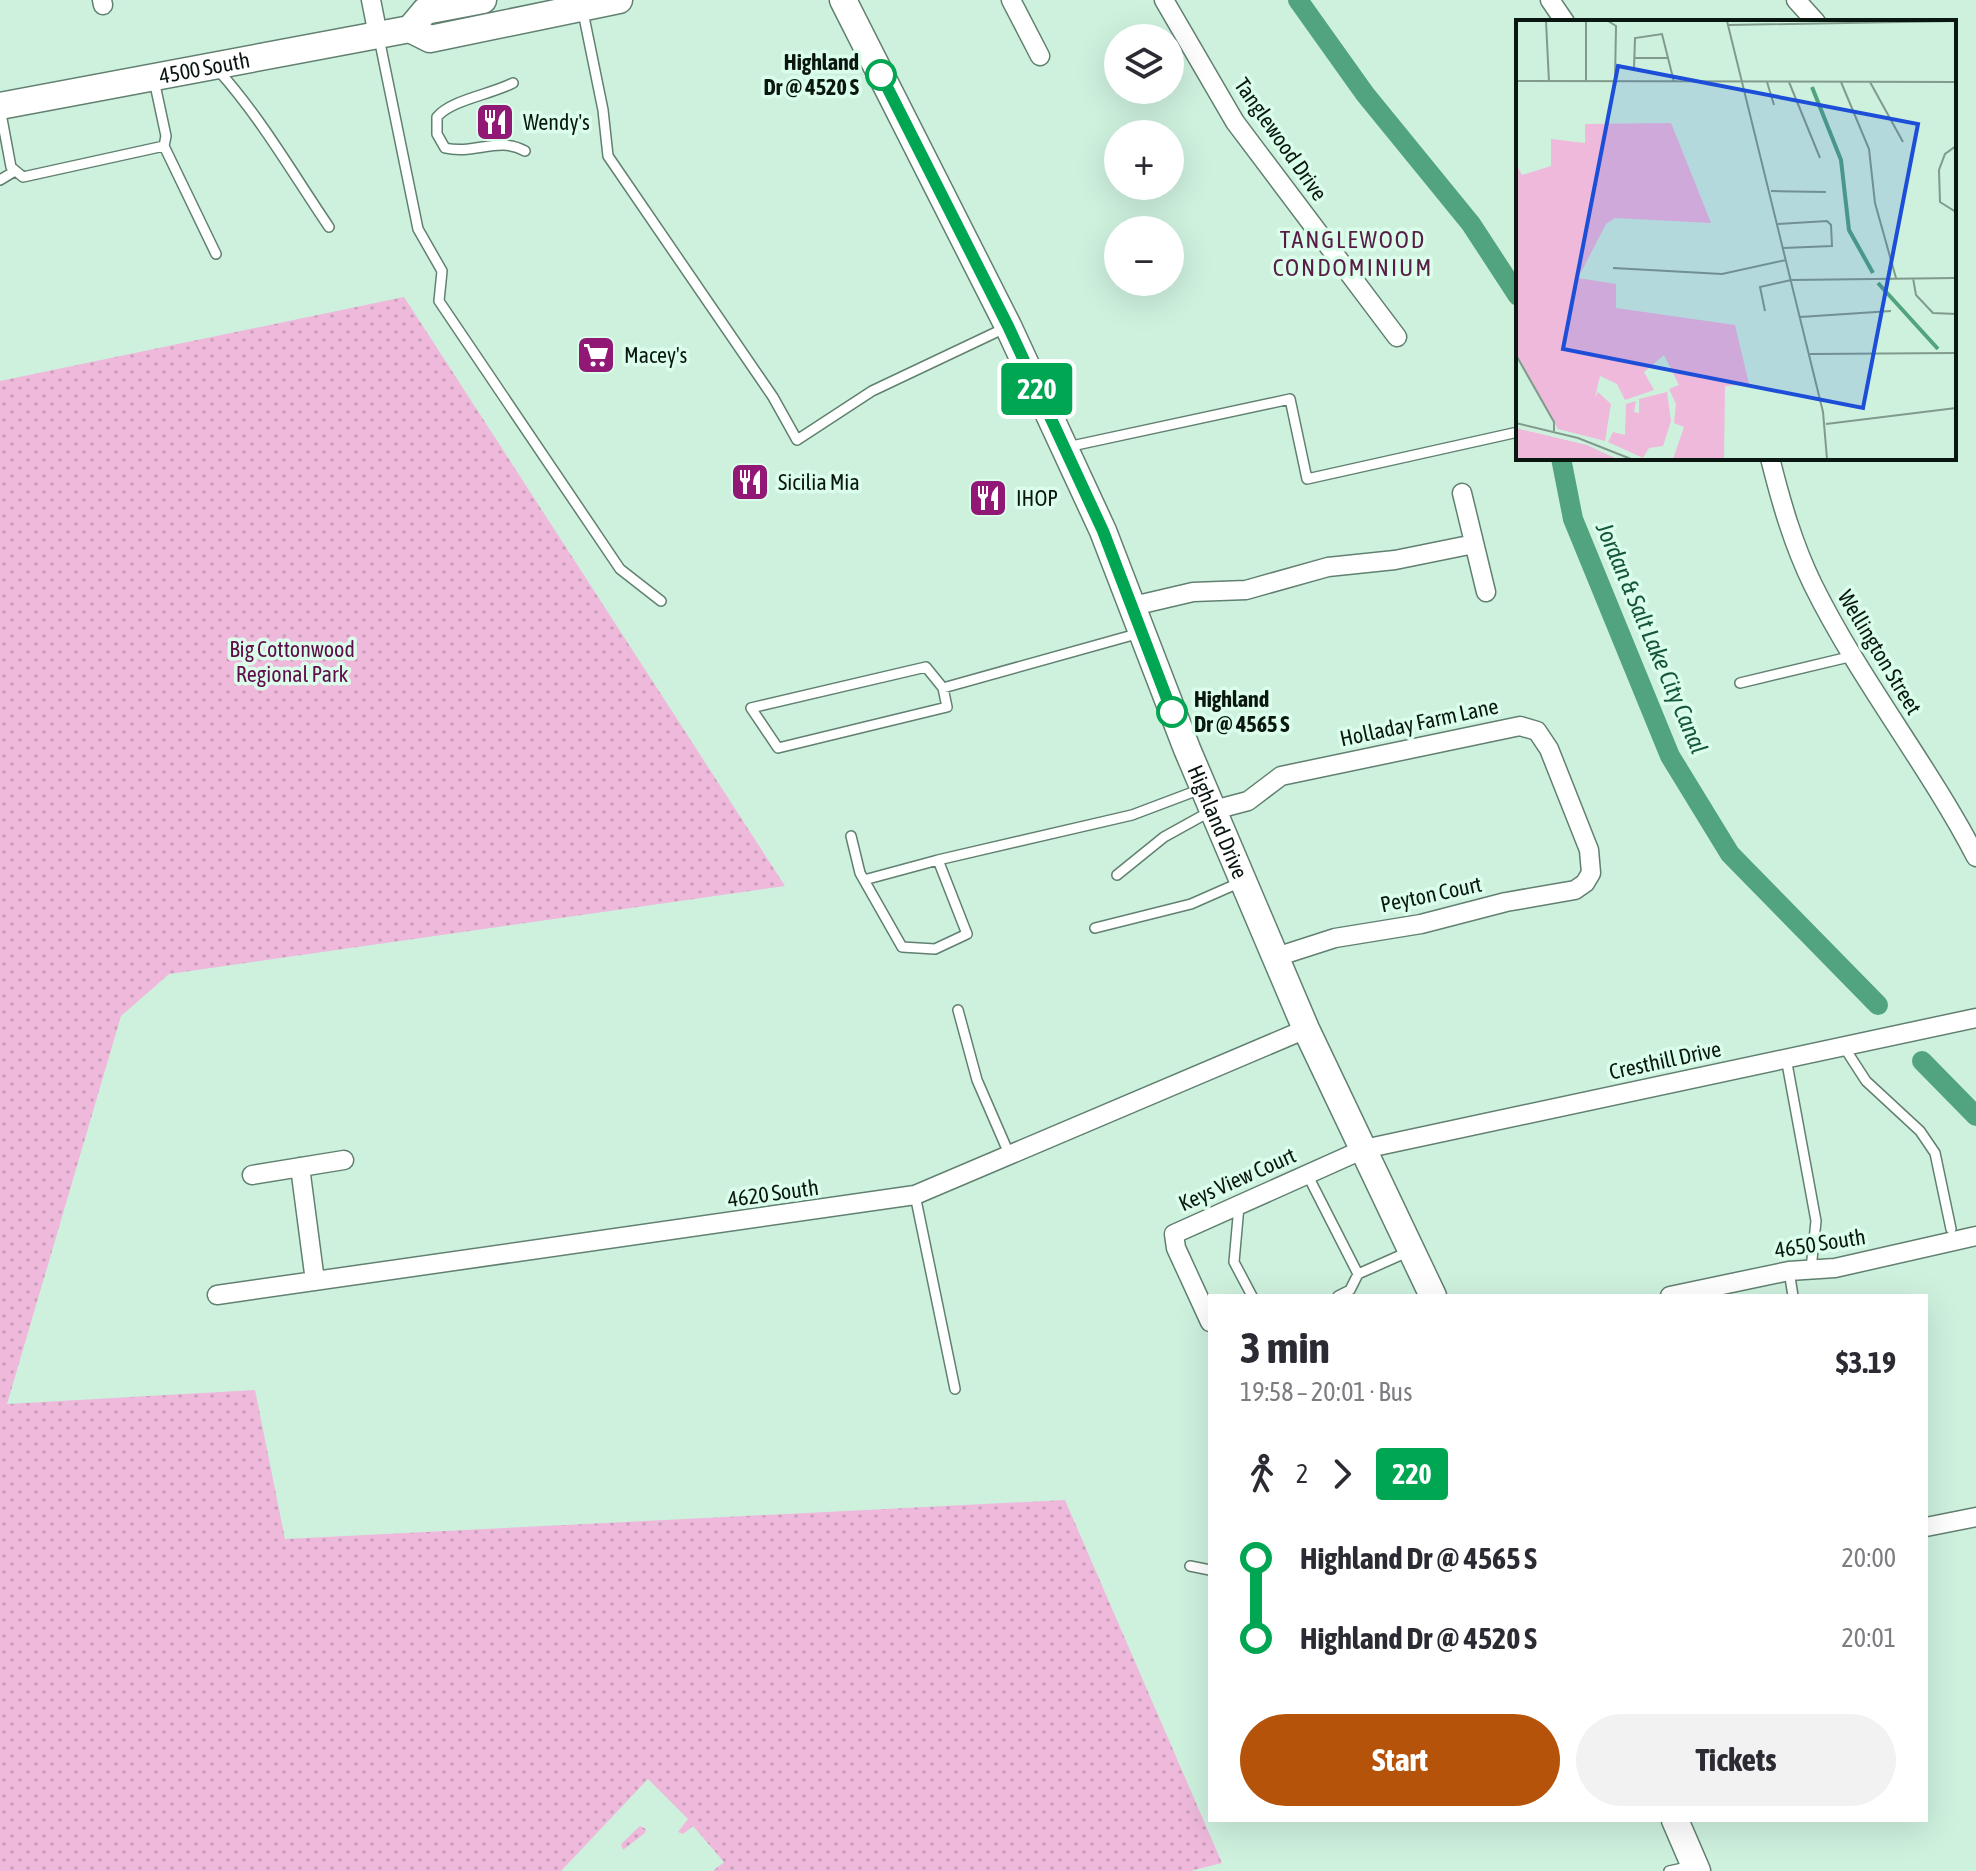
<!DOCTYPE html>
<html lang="en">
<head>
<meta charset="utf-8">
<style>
  body { margin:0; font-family:"Asap Condensed",sans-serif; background:#f2f2f3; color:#2b2b33; height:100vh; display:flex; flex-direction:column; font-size:30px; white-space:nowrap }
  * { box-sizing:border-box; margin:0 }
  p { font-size:26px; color:#7c7c81 }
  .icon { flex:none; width:44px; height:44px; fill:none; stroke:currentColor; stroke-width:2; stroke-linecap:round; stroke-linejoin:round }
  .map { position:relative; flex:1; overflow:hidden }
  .panel { position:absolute; left:1208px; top:1294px; width:720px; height:528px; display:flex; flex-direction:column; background:#fff; border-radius:0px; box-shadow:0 8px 32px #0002 }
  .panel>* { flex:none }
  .badge { padding:0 16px; border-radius:6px; font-size:28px; line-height:52px }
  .fabs { position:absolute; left:1104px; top:24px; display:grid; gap:16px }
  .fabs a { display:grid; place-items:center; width:80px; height:80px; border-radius:50%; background:#fff; box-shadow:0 8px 32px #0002; font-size:40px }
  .map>.badge { position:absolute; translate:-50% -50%; box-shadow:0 0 0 4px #fff }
  .legs { display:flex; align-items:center; gap:12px; height:88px; padding:0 32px; font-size:26px }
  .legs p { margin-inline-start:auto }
  .head { display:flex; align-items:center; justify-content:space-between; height:136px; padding:0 32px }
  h1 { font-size:44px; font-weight:700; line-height:60px }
  .action { display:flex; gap:16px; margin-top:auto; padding:16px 32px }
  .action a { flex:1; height:92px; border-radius:48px; background:#b45309; color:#fff; font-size:32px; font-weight:700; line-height:92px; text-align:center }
  .action a+a { background:#f2f2f3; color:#2b2b33 }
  ul { padding:0 32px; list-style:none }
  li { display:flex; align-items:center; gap:28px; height:80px; font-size:30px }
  li i { display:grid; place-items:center; width:12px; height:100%; margin:0 10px; background:currentColor }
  li i::after { content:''; width:20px; height:20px; margin:-10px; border:6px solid; border-radius:50%; background:#fff }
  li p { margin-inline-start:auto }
  li:first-child i { background:linear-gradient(#0000 50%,currentColor 0) }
  li:last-child i { background:linear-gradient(currentColor 50%,#0000 0) }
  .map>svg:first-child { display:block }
  .park { fill:url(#park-dots) }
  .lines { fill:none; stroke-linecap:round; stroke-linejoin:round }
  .canal { stroke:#51a47d; stroke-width:20 }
  .service-casing { stroke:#618070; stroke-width:12 }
  .minor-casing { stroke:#618070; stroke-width:21 }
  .secondary-casing { stroke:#618070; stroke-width:29 }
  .service { stroke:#fff; stroke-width:9 }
  .minor { stroke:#fff; stroke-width:18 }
  .secondary { stroke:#fff; stroke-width:26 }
  .line-1-casing { stroke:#fff; stroke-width:18 }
  .line-1 { stroke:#00a651; stroke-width:12 }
  .stop-1-dot { fill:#fff; stroke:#00a651; stroke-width:4 }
  .labels { text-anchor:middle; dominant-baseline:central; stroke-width:7; stroke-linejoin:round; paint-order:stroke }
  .stop-label { font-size:22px; font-weight:bold; fill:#0a1710; stroke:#dbfeeb; text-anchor:end }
  .street-label { font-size:22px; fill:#0a1710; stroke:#dbfeeb }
  .poi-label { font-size:22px; fill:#0a1710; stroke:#dbfeeb; text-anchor:start }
  .park-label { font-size:22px; fill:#5e0c4a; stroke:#dbfeeb }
  .neighbourhood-label { font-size:24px; letter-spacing:2px; fill:#571d46; stroke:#dbfeeb }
  .water-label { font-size:24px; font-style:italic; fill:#15563b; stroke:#dbfeeb }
  .inset-river { fill:none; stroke:#51a47d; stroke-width:4 }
  .inset-road { fill:none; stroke:#809a8c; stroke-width:2 }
  .view { fill:#1d4ed8; fill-opacity:0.15; stroke:#1d4ed8; stroke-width:4 }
  .inset-edge { fill:none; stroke:#0a1710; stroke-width:4 }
</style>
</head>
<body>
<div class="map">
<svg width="1976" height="1871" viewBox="0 0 1976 1871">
  <defs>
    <pattern id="park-dots" width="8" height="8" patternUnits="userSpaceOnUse" patternTransform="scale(2)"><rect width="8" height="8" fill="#eeb9db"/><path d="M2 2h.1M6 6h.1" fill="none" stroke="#cb9ebb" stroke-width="1.8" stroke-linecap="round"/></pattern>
  </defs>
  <rect width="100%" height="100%" fill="#cef1de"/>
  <path class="park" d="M404 297 785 886 169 974 121 1016 7 1404 255 1390 285 1539 1065 1500 1222 1863 1190 1871H713L724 1862 693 1826 683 1834 678 1832 688 1819 648 1779 561 1871H0V381Z
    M640 1826 646 1829 645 1833 623 1850 621 1844Z"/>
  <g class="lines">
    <path class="canal" d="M1298 0 1365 94 1471 224 1518 296
      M1561 458 1573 519 1670 756 1730 854 1878 1005
      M1922 1061 1976 1116"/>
    <g class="service-casing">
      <path id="service" d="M583 12 603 110 608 156 773 397 797 440 872 391 1005 328
        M379 38 418 229 442 271 439 301 620 569 661 601
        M218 70C261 118 293 174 329 227
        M513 83C489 95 451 100 437 117V134L445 148C474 155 499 136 525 151
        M0 108 11 167 23 177 164 146 166 136 154 80
        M164 146 216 254
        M0 180 15 171
        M1067 447 1290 399 1307 479 1518 432
        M1740 683 1853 656
        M943 688 947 707 778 748 751 708 926 667 943 688 1140 633
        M851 836 860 873 902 947 935 949 967 934 938 860 1132 815 1201 789
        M1117 875 1164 837 1211 811
        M864 880 938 860
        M1095 928 1191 904 1241 882
        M958 1010 977 1080 1010 1156
        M1844 1047 1866 1081 1920 1131 1935 1153 1951 1229
        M1786 1058 1816 1221 1811 1269
        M1307 1174 1358 1274 1350 1290 1338 1296
        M915 1195 955 1389
        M1239 1206 1234 1262 1252 1296
        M1789 1271 1793 1296
        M1358 1274 1410 1251
        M1190 1566 1210 1570
        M1669 1871 1692 1866"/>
    </g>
    <g class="minor-casing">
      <path id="minor" d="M102 0 103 5
        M371 0 378 35
        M1011 0 1040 56
        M1164 0 1235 122 1397 337
        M1550 0 1565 22
        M1796 0 1816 22
        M1770 458C1781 502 1793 544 1813 585 1860 680 1927 763 1976 857
        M1462 493 1486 592
        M1129 607 1193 592 1246 590 1328 567 1395 560 1474 544
        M1214 810 1248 801 1281 776 1520 726 1537 731 1549 749 1589 850 1591 873 1585 883 1575 890 1506 902 1421 924 1335 938 1276 957
        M300 1167 315 1281
        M252 1175 344 1160
        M217 1295 915 1195 1306 1029
        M1670 1296 1789 1271 1835 1268 1976 1236
        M1210 1322 1176 1248 1174 1234 1364 1149 1976 1018
        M1926 1527 1976 1517"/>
    </g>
    <g class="secondary-casing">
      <g id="secondary">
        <path id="s1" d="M843 0 1008 326 1103 531 1187 749 1306 1029 1433 1296"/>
        <path d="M410 29 425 11 483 0"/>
        <path id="s2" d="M0 106 410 29 430 39 619 0"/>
        <path d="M1675 1820 1697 1871"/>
      </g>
    </g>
    <use href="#service" class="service"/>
    <use href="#minor" class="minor"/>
    <use href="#secondary" class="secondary"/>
  </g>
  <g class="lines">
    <g class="line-1-casing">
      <path id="line-1" d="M881 75 1008 326 1103 531 1172 712"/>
    </g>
    <use href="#line-1" class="line-1"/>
  </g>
  <defs>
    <g id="restaurant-square" transform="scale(2)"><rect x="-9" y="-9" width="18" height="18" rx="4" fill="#921875" stroke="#dbfeeb"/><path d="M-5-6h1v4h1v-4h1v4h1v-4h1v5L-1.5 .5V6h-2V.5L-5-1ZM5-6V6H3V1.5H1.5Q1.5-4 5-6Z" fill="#fff"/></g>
    <g id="supermarket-square" transform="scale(2)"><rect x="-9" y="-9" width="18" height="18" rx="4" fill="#921875" stroke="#dbfeeb"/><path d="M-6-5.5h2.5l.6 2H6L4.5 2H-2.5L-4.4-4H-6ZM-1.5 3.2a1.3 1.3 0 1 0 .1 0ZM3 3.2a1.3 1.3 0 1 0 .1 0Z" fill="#fff"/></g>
  </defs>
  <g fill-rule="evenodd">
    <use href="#restaurant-square" x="495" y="122"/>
    <use href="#supermarket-square" x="596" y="355"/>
    <use href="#restaurant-square" x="750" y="482"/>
    <use href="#restaurant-square" x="988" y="498"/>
  </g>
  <g class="stop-1-dot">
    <circle cx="881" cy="75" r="14"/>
    <circle cx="1172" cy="712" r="14"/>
  </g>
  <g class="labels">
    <g class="stop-label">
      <text x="859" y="62">Highland<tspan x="859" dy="25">Dr @ 4520 S</tspan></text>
      <text x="1194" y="699" text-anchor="start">Highland<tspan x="1194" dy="25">Dr @ 4565 S</tspan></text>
    </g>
    <g class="street-label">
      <text stroke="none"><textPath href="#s2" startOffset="208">4500 South</textPath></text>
      <text transform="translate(1281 139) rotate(55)">Tanglewood Drive</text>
      <text transform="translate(1880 652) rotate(59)">Wellington Street</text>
      <text transform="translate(1419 722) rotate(-12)">Holladay Farm Lane</text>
      <text stroke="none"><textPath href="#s1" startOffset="904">Highland Drive</textPath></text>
      <text transform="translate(1431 894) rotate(-12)">Peyton Court</text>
      <text transform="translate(1665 1060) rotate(-12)">Cresthill Drive</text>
      <text transform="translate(1237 1179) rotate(-24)">Keys View Court</text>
      <text transform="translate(773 1193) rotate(-8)">4620 South</text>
      <text transform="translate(1820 1243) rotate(-9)">4650 South</text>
    </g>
    <g class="poi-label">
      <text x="523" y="122">Wendy's</text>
      <text x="624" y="355">Macey's</text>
      <text x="778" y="482">Sicilia Mia</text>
      <text x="1016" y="498">IHOP</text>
    </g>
    <g class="park-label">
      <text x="292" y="649">Big Cottonwood<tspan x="292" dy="25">Regional Park</tspan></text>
    </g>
    <g class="neighbourhood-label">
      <text x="1353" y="239">TANGLEWOOD<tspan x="1353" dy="28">CONDOMINIUM</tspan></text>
    </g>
    <g class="water-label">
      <text transform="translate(1652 638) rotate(67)">Jordan &amp; Salt Lake City Canal</text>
    </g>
  </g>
  <g transform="translate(1516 20)">
    <rect width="440" height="440" fill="#cef1de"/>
    <path d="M155 103 195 203 99 198 90 204 62 258 100 264V288L219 305 233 364 209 366 208 439H157L168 407 158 403 160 384 153 369 163 365 148 335 128 352 138 370 109 380 101 364 84 356 79 378 82 372 95 384 89 421 42 409 0 333V144L6 155 35 146V119L69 123V104ZM151 372 155 401 147 426 133 428 127 438 92 422 97 412 109 415 110 384 120 381 118 392 123 393V379ZM0 408 71 425 101 439H0Z" fill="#eeb9db"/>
    <path d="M166 372 187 376 199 400H169Z" fill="#eeb9db"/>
    <path class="inset-river" d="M296 67 325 140 333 210 357 253M362 263 422 329"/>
    <path class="inset-road" d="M30 1 33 62M70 1V62M92 1 100 6 99 61M211 1 307 392 311 439M213 5 440 1M118 38H151M118 49 119 18 146 14 158 62M0 61 440 62M251 62 258 85M273 62 304 138M325 62 353 129 359 183 380 258M354 62 387 122M440 126 429 134 423 150 424 182 440 192M255 171 310 172M262 204 311 201 315 205 316 226 267 228M97 248 206 254 270 240M397 258 400 275 417 293 440 294M249 291 244 267 275 260 440 258M284 297 375 291M294 334 440 333M0 335 38 402V411M0 403 62 418 115 439M310 404 440 388"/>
    <path class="view" d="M102 46 402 104 347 388 47 329Z"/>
    <rect width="440" height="440" class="inset-edge"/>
  </g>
</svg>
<div class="fabs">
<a><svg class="icon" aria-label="layers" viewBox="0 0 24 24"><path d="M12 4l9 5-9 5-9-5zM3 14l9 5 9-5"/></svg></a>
<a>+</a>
<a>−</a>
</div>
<b class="badge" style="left:1037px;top:389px;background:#00a651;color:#fff">220</b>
<section class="panel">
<div class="head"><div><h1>3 min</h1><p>19:58 – 20:01 · Bus</p></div><b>$3.19</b></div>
<div class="legs"><svg class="icon" aria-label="walk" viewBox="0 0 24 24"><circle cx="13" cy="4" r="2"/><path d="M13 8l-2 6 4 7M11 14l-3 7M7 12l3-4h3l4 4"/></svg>2<svg class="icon" aria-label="forward" viewBox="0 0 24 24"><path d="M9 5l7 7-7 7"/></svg><b class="badge" style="background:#00a651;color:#fff">220</b></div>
<ul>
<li><i style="color:#00a651"></i><b>Highland Dr @ 4565 S</b><p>20:00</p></li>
<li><i style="color:#00a651"></i><b>Highland Dr @ 4520 S</b><p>20:01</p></li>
</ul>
<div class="action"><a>Start</a><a>Tickets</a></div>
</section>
</div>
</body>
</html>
